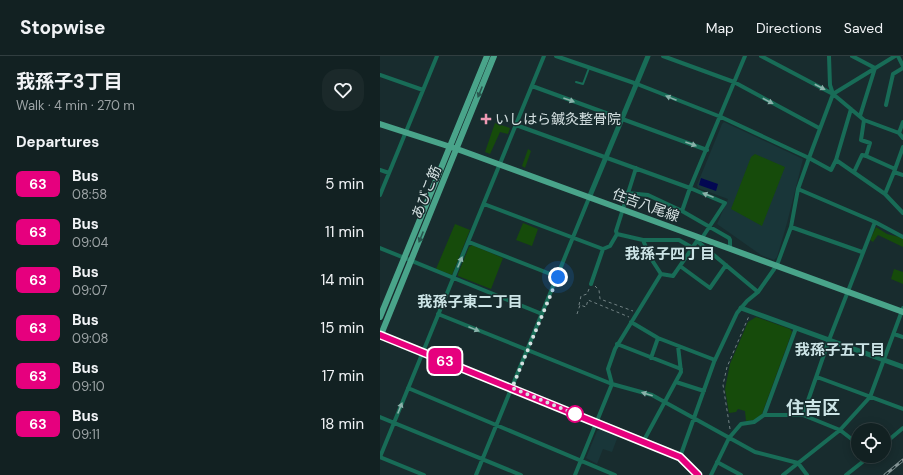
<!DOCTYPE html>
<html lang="en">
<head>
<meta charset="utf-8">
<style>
  body { margin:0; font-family:"DM Sans","Noto Sans JP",sans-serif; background:#1b292a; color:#f1f3f6; height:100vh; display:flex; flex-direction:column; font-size:15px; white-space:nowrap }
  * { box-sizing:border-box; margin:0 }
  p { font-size:13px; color:#9ca3a5 }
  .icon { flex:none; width:22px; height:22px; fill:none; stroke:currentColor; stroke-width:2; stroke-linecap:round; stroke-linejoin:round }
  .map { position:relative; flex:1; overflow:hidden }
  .details { display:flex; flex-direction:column; background:#122122; width:380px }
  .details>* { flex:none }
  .badge { padding:0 8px; border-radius:6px; font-size:14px; line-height:26px }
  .buttons { position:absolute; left:471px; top:367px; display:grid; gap:8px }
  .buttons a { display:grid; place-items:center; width:40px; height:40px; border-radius:50%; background:#122122; box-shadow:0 2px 10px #0003,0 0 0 1px #313e40; font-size:20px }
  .you { position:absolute; width:20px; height:20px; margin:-10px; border:3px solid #fff; border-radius:50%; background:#1a73e8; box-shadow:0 0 0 6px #1a73e833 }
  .map>.badge { position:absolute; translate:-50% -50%; box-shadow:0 0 0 2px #fff }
  h2 { padding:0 16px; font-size:15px; line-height:36px }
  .round { display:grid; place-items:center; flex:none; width:42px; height:42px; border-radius:16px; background:#1b292a }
  .head { display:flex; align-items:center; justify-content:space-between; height:68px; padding:0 16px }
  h1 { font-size:19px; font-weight:700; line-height:30px }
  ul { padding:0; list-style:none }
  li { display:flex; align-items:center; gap:12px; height:48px; padding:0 16px }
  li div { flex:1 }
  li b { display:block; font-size:15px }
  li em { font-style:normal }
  li .badge { min-width:44px; font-weight:700; text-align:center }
  header { display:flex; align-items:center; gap:24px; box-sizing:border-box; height:56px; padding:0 20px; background:#122122; border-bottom:1px solid #313e40 }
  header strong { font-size:19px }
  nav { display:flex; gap:22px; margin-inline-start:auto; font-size:14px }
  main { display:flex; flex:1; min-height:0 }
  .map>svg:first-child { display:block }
  .built { fill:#193639 }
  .green { fill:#164b0b }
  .water { fill:#030852 }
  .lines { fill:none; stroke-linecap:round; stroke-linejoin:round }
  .path { stroke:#728284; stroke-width:1; stroke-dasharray:3 3; stroke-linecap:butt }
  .service { stroke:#186c57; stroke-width:2 }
  .minor { stroke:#186c57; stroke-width:4 }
  .tertiary { stroke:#186c57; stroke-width:5 }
  .primary { stroke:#49a48a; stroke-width:6 }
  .rail-casing { stroke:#829293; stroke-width:3 }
  .rail { stroke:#182c2e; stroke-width:1.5; stroke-dasharray:4.5; stroke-linecap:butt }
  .oneway { fill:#89b2aa }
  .oneway2 { fill:#29564e }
  .line-casing { stroke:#fff; stroke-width:9 }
  .line { stroke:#e6007e; stroke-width:6 }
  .walk { stroke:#d5e1e2; stroke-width:4; stroke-dasharray:0 7.2 }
  .poi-dot { fill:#f09ab4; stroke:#182c2e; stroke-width:1.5 }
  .stop-dot { fill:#fff; stroke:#e6007e; stroke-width:2 }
  .labels { text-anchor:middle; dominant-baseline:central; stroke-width:3; stroke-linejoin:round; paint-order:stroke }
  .poi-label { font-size:14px; fill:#d5e1e2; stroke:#182c2e; text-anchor:start }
  .street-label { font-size:14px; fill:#d5e1e2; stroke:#182c2e }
  .neighbourhood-label { font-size:15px; font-weight:bold; fill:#cce4e6; stroke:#182c2e }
  .district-label { font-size:18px; font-weight:bold; fill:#cce4e6; stroke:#182c2e }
</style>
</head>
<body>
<header>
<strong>Stopwise</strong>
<nav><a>Map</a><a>Directions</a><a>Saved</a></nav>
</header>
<main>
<section class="details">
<div class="head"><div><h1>我孫子3丁目</h1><p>Walk · 4 min · 270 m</p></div><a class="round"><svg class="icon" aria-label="heart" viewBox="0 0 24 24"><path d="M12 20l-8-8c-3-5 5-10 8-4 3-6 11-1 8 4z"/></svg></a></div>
<h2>Departures</h2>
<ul>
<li><span class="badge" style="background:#e6007e;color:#fff">63</span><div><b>Bus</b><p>08:58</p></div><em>5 min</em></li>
<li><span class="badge" style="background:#e6007e;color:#fff">63</span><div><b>Bus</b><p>09:04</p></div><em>11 min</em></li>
<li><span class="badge" style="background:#e6007e;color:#fff">63</span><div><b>Bus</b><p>09:07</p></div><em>14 min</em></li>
<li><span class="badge" style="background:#e6007e;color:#fff">63</span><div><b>Bus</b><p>09:08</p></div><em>15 min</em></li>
<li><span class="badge" style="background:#e6007e;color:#fff">63</span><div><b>Bus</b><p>09:10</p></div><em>17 min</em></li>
<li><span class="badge" style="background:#e6007e;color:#fff">63</span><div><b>Bus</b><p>09:11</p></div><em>18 min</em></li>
</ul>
</section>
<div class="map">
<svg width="523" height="419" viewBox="0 0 523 419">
  <rect width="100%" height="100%" fill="#182c2e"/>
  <path class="built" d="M344 66 423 103 407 167 397 201 394 204 381 199 337 168 348 143 318 132 317 129 342 68Z
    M221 373 238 380 232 396 223 393 217 408 206 402 217 375Z"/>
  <path class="green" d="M115 67 130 72 128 78 120 76 110 98 105 96Z
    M148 93 151 95 145 112 142 110Z
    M375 98 405 111 382 170 351 153 371 101Z
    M143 167 158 173 152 190 136 184Z
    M75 168 90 174 72 219 56 213Z
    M496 171 507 178 523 182V191L498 179 493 186 490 184Z
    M92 189 123 202 111 233 78 220V218L89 191Z
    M514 213 523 216V228L511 223Z
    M376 261 410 273 412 276 382 358 374 364 366 365 365 355 358 353 356 356 349 357 345 333 350 308 368 266Z"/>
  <path class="water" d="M321 122 338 128 336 135 319 129Z"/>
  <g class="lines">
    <path class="path" d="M215 230 219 234 220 243 253 255
      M199 249 201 240 207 238 209 233
      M197 258 200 249 206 251 208 244 249 261
      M350 373 343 329 347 311 369 260"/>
    <path class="service" d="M196 26 203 28 209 12"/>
    <path class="minor" d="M176 0 257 28 341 61 429 102 453 38 515 0
      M283 0 354 26 439 72
      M381 0 453 38 484 64 519 77 523 82
      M449 0 450 29 453 38
      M472 0 495 12 480 60
      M518 0 523 10
      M0 19 43 34
      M152 30 327 94
      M506 49 513 18 523 12
      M136 69 310 132 365 0
      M519 77 523 66
      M486 100 515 113
      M456 104 505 138 523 157
      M0 114 9 117
      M474 116 482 99 486 100 490 87 481 84 484 64
      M514 116 523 91
      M418 133 495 166 449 284 423 359
      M505 138 514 116 523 119
      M0 139 57 0
      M104 148 223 193 211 228
      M302 155 349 182 350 184V192
      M495 166 523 181
      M411 171 482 196
      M237 178 236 175 256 112
      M263 184 270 201 281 218
      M317 185 378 236
      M89 186 178 221
      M0 192 162 258
      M223 193 230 190 237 178 263 184H299L313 192
      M300 210 330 232 346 209
      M58 258 232 328 272 339 375 396 418 407 427 419
      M251 266 278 282 335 304
      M514 278 523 281
      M237 288 301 313
      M271 302 278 282
      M437 321 523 353
      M296 326 324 335
      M28 332 235 419
      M384 359H423L460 374 478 388
      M0 361 141 419
      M263 386 301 316 298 290
      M504 388 523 372
      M0 401 164 0
      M0 401 44 419
      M300 401 334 306 357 257 367 245 378 236 397 209 411 171 418 133 429 102 451 114 456 104 471 53
      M337 406 361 419
      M96 419 209 142
      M195 419 232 328 228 313 235 293 281 218 293 220 317 185 322 182 345 147 310 132 302 155 268 139 247 137
      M331 419 349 382 361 368 374 366 384 359 416 272
      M403 419 460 374 490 341 523 252
      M466 419 490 400"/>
    <path class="tertiary" d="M209 142 268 0
      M361 252 523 311
      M0 279 300 401 318 419"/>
    <path class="primary" d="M0 68 77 93 523 256
      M0 261 107 0
      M0 281 114 0"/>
    <g class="rail-casing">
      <path id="rail" d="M505 419 523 404"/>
    </g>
    <use href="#rail" class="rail"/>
  </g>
  <defs><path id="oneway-solid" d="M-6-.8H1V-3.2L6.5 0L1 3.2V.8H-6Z"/></defs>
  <g class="oneway">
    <use href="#oneway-solid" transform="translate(440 31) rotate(28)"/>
    <use href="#oneway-solid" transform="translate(291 42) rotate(-158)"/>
    <use href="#oneway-solid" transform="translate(189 44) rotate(20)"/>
    <use href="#oneway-solid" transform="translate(388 45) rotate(28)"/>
    <use href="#oneway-solid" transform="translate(311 88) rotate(20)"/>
    <use href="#oneway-solid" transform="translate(328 139) rotate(-159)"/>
    <use href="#oneway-solid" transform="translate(80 206) rotate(-67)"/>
    <use href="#oneway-solid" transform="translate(94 273) rotate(22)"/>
    <use href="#oneway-solid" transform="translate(267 338) rotate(-163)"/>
    <use href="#oneway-solid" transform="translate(20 352) rotate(-68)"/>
  </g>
  <g class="oneway2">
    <use href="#oneway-solid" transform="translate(100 36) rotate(112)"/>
    <use href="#oneway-solid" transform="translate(41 181) rotate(112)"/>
  </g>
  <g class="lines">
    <g class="line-casing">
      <path id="line" d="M0 279 300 401 318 419"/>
    </g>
    <use href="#line" class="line"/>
    <path class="walk" d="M178 221 132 332 198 359 195 358"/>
  </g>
  <path class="poi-dot" d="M104 57h4v4h4v4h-4v4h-4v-4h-4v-4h4z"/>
  <circle class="stop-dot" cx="195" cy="358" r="8"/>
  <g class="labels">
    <g class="poi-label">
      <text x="115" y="63">いしはら鍼灸整骨院</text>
    </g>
    <g class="street-label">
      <text transform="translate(46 136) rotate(-68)">あびこ筋</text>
      <text transform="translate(266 149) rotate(20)">住吉八尾線</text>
    </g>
    <g class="neighbourhood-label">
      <text x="290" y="198">我孫子四丁目</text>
      <text x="90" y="246">我孫子東二丁目</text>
      <text x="460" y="294">我孫子五丁目</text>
    </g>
    <g class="district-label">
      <text x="433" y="352">住吉区</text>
    </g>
  </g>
</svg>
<div class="buttons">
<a><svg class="icon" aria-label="locate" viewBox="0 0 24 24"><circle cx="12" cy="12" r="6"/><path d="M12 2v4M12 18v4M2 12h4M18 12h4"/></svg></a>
</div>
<div class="you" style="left:178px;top:221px"></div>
<b class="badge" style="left:65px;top:305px;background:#e6007e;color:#fff">63</b>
</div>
</main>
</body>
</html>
